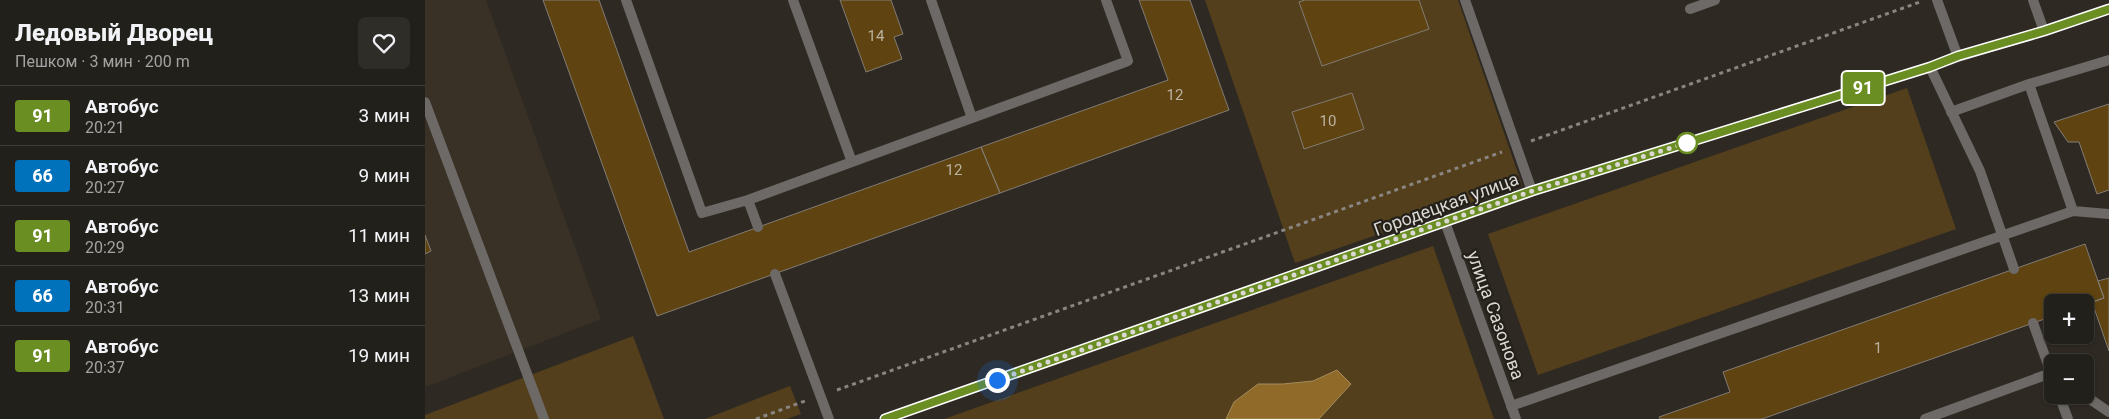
<!DOCTYPE html>
<html lang="ru">
<head>
<meta charset="utf-8">
<style>
  body { margin:0; font-family:Roboto,sans-serif; background:#2e2d27; color:#f1f3f6; height:100vh; display:flex; flex-direction:column; font-size:19px; white-space:nowrap }
  * { box-sizing:border-box; margin:0 }
  p { font-size:16px; color:#a2a3a2 }
  .icon { flex:none; width:28px; height:28px; fill:none; stroke:currentColor; stroke-width:2; stroke-linecap:round; stroke-linejoin:round }
  .map { position:relative; flex:1; overflow:hidden }
  .side { display:flex; flex-direction:column; background:#22201a; width:425px }
  .side>* { flex:none }
  .badge { padding:0 10px; border-radius:4px; font-size:18px; line-height:32px }
  .fabs { position:absolute; left:1619px; top:294px; display:grid; gap:10px }
  .fabs a { display:grid; place-items:center; width:50px; height:50px; border-radius:8px; background:#22201a; box-shadow:0 1px 4px #0004,0 0 0 1px #3f3e39; font-size:25px }
  .you { position:absolute; width:25px; height:25px; margin:-12px; border:4px solid #fff; border-radius:50%; background:#1a73e8; box-shadow:0 0 0 8px #1a73e833 }
  .map>.badge { position:absolute; translate:-50% -50%; box-shadow:0 0 0 2px #fff }
  .round { display:grid; place-items:center; flex:none; width:52px; height:52px; border-radius:8px; background:#2e2d27 }
  .summary { display:flex; align-items:center; justify-content:space-between; height:85px; padding:0 15px }
  h1 { font-size:24px; font-weight:800; line-height:38px }
  ul { padding:0; list-style:none }
  li { display:flex; align-items:center; gap:15px; height:60px; padding:0 15px; border-top:1px solid #3f3e39 }
  li div { flex:1 }
  li b { display:block; font-size:19px }
  li em { font-style:normal }
  li .badge { min-width:55px; font-weight:700; text-align:center }
  main { display:flex; flex:1; min-height:0 }
  .map>svg:first-child { display:block }
  .built { fill:#393125 }
  .green { fill:#543f1d }
  .water { fill:#8f6a29; stroke:#a68b5c }
  .building { fill:#5f4310; stroke:#827c75 }
  .lines { fill:none; stroke-linecap:round; stroke-linejoin:round }
  .path { stroke:#898681; stroke-width:3; stroke-dasharray:4 4; stroke-linecap:butt }
  .service { stroke:#6c6966; stroke-width:10 }
  .minor { stroke:#6c6966; stroke-width:10 }
  .tertiary { stroke:#6c6966; stroke-width:10 }
  .line-casing { stroke:#fff; stroke-width:11 }
  .line { stroke:#6b8e23; stroke-width:8 }
  .walk { stroke:#dbd8d4; stroke-width:5; stroke-dasharray:0 9 }
  .stop-dot { fill:#fff; stroke:#6b8e23; stroke-width:2.5 }
  .labels { text-anchor:middle; dominant-baseline:central; stroke-width:4.5; stroke-linejoin:round; paint-order:stroke }
  .number-label { font-size:15px; fill:#bcb3a3 }
  .street-label { font-size:18px; fill:#dbd8d4; stroke:#24201a }
</style>
</head>
<body>
<main>
<section class="side">
<div class="summary"><div><h1>Ледовый Дворец</h1><p>Пешком · 3 мин · 200 m</p></div><a class="round"><svg class="icon" aria-label="heart" viewBox="0 0 24 24"><path d="M12 20l-8-8c-3-5 5-10 8-4 3-6 11-1 8 4z"/></svg></a></div>
<ul>
<li><span class="badge" style="background:#6b8e23;color:#fff">91</span><div><b>Автобус</b><p>20:21</p></div><em>3 мин</em></li>
<li><span class="badge" style="background:#0072bc;color:#fff">66</span><div><b>Автобус</b><p>20:27</p></div><em>9 мин</em></li>
<li><span class="badge" style="background:#6b8e23;color:#fff">91</span><div><b>Автобус</b><p>20:29</p></div><em>11 мин</em></li>
<li><span class="badge" style="background:#0072bc;color:#fff">66</span><div><b>Автобус</b><p>20:31</p></div><em>13 мин</em></li>
<li><span class="badge" style="background:#6b8e23;color:#fff">91</span><div><b>Автобус</b><p>20:37</p></div><em>19 мин</em></li>
</ul>
</section>
<div class="map">
<svg width="1684" height="419" viewBox="0 0 1684 419">
  <rect width="100%" height="100%" fill="#2e2a23"/>
  <path class="built" d="M0 0H61L176 319 0 387Z"/>
  <path class="green" d="M780 0H1033L1097 185 870 263Z
    M1482 88 1531 229 1113 375 1063 234Z
    M1008 246 1069 419H519Z
    M208 336 239 419H0V415Z
    M365 386 376 414 362 419H280Z"/>
  <path class="water" d="M912 370 926 384 894 419H801L809 402 833 384H858L888 381Z"/>
  <path class="building" d="M118 0H174L264 252 556 147 575 193 232 316Z
    M415 0H466L478 34 469 37 477 59 441 72Z
    M714 0H765L804 110 575 193 556 147 743 80Z
    M880 0H994L1004 29 897 66 874 2Z
    M927 93 939 129 879 149 867 112Z
    M1684 104V190L1672 194 1654 142H1643L1629 122Z
    M0 235 6 251 0 254Z
    M1660 244 1679 298 1660 305V302H1628V316L1337 419H1235L1234 417 1305 392 1298 372Z
    M1684 278V351L1667 302 1679 298 1673 281Z"/>
  <g class="lines">
    <path class="path" d="M1106 141 1495 2
      M412 390 1077 152
      M331 419 380 401"/>
    <path class="service" d="M201 0 277 213 323 200 333 227
      M368 0 427 162
      M506 0 547 118
      M1040 0 1107 191
      M1512 0 1533 57
      M1608 0 1619 31
      M1265 9 1290 0
      M1505 67 1555 171 1589 269
      M0 102 119 419
      M1526 112 1604 84 1684 60
      M323 200 703 61 681 0
      M1648 211 1684 214
      M350 274 404 419
      M1634 395 1643 419
      M1659 395 1684 412
      M1086 406 1648 211 1604 84
      M1500 419 1626 373 1608 323"/>
    <path class="minor" d="M1020 222 1091 419"/>
    <path class="tertiary" d="M460 419 1107 191 1505 67 1533 57 1619 31 1684 9"/>
  </g>
  <g class="lines">
    <g class="line-casing">
      <path id="line" d="M460 419 1107 191 1505 67 1533 56 1619 31 1684 9"/>
    </g>
    <use href="#line" class="line"/>
    <path class="walk" d="M572 380 1107 191 1262 143"/>
  </g>
  <circle class="stop-dot" cx="1262" cy="143" r="10"/>
  <g class="labels">
    <g class="number-label">
      <text x="451" y="36">14</text>
      <text x="750" y="95">12</text>
      <text x="903" y="121">10</text>
      <text x="529" y="170">12</text>
      <text x="1453" y="348">1</text>
    </g>
    <g class="street-label">
      <text transform="translate(1021 204) rotate(-20)">Городецкая улица</text>
      <text transform="translate(1071 315) rotate(70)">улица Сазонова</text>
    </g>
  </g>
</svg>
<div class="fabs">
<a>+</a>
<a>−</a>
</div>
<div class="you" style="left:572px;top:380px"></div>
<b class="badge" style="left:1438px;top:88px;background:#6b8e23;color:#fff">91</b>
</div>
</main>
</body>
</html>
